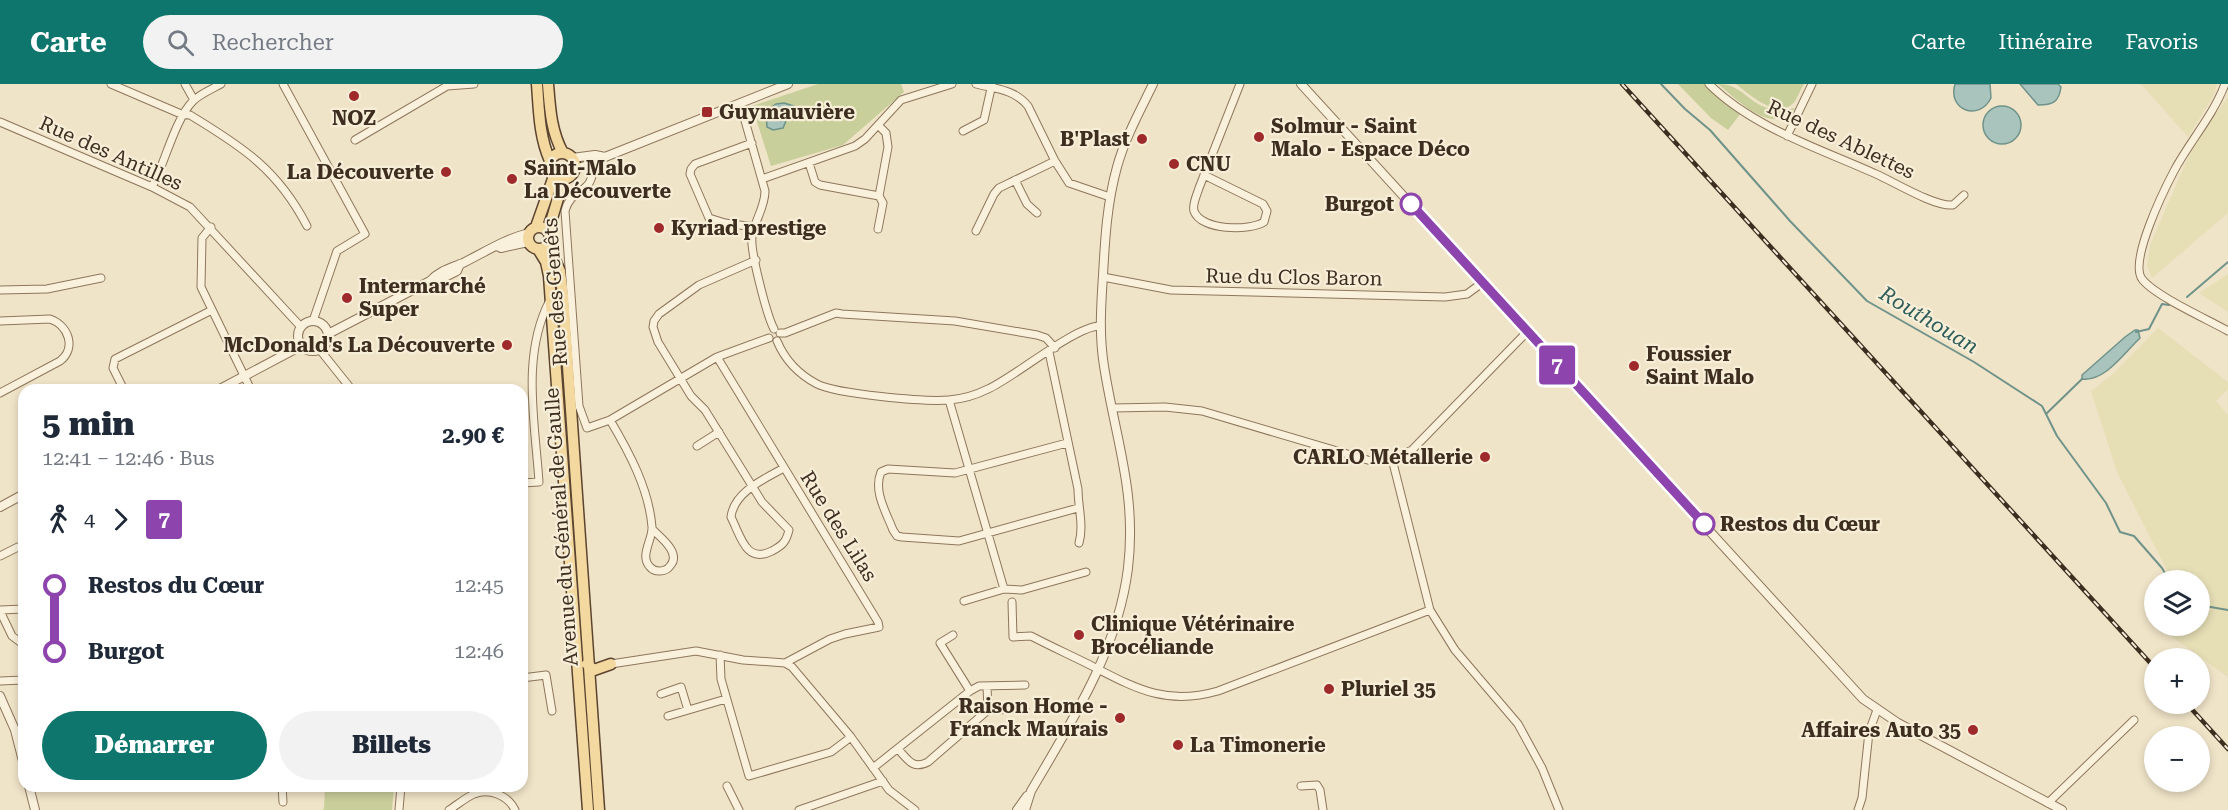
<!DOCTYPE html>
<html lang="fr">
<head>
<meta charset="utf-8">
<style>
  body { margin:0; font-family:"Roboto Serif",serif; background:#f2f2f3; color:#1f2937; height:100vh; display:flex; flex-direction:column; font-size:22px; white-space:nowrap }
  * { box-sizing:border-box; margin:0 }
  p { font-size:20px; color:#747a83 }
  .icon { flex:none; width:33px; height:33px; fill:none; stroke:currentColor; stroke-width:2; stroke-linecap:round; stroke-linejoin:round }
  .map { position:relative; flex:1; overflow:hidden }
  .side { position:absolute; left:18px; top:300px; width:510px; height:408px; display:flex; flex-direction:column; background:#fff; border-radius:18px; box-shadow:0 3px 9px #0003 }
  .side>* { flex:none }
  .badge { padding:0 12px; border-radius:4px; font-size:21px; line-height:39px }
  .controls { position:absolute; left:2144px; top:486px; display:grid; gap:12px }
  .controls a { display:grid; place-items:center; width:66px; height:66px; border-radius:50%; background:#fff; box-shadow:0 3px 9px #0003; font-size:30px }
  .map>.badge { position:absolute; translate:-50% -50%; box-shadow:0 0 0 3px #fff }
  .legs { display:flex; align-items:center; gap:9px; height:66px; padding:0 24px; font-size:20px }
  .legs p { margin-inline-start:auto }
  .summary { display:flex; align-items:center; justify-content:space-between; height:102px; padding:0 24px }
  h1 { font-size:33px; font-weight:800; line-height:45px }
  .primary-button { display:flex; gap:12px; margin-top:auto; padding:12px 24px }
  .primary-button a { flex:1; height:69px; border-radius:36px; background:#0f766e; color:#fff; font-size:24px; font-weight:800; line-height:69px; text-align:center }
  .primary-button a+a { background:#f2f2f3; color:#1f2937 }
  ul { padding:0 24px; list-style:none }
  li { display:flex; align-items:center; gap:21px; height:66px; font-size:22px }
  li i { display:grid; place-items:center; width:9px; height:100%; margin:0 8px; background:currentColor }
  li i::after { content:''; width:15px; height:15px; margin:-8px; border:4px solid; border-radius:50%; background:#fff }
  li p { margin-inline-start:auto }
  li:first-child i { background:linear-gradient(#0000 50%,currentColor 0) }
  li:last-child i { background:linear-gradient(currentColor 50%,#0000 0) }
  header { display:flex; align-items:center; gap:36px; box-sizing:border-box; height:84px; padding:0 30px; background:#0f766e; color:#fff }
  header strong { font-size:28px }
  nav { display:flex; gap:33px; margin-inline-start:auto; font-size:21px }
  .search { width:420px; height:54px; background:#f2f2f3; display:flex; align-items:center; gap:15px; box-sizing:border-box; padding:0 21px; border-radius:33px; color:#747a83; font-size:22px }
  .map>svg:first-child { display:block }
  .farmland { fill:#e6deb5 }
  .green { fill:#c9cf9b }
  .water { fill:#a9c4bc; stroke:#6f938a; stroke-width:1.5 }
  .lines { fill:none; stroke-linecap:round; stroke-linejoin:round }
  .stream { stroke:#6f938a; stroke-width:2 }
  .minor-casing { stroke:#8d765c; stroke-width:9 }
  .tertiary-casing { stroke:#8d765c; stroke-width:10 }
  .primary-casing { stroke:#5b4430; stroke-width:13 }
  .minor { stroke:#faf1dc; stroke-width:7 }
  .tertiary { stroke:#faf1dc; stroke-width:8 }
  .primary { stroke:#f3d9a0; stroke-width:10 }
  .rail-casing { stroke:#3d2e20; stroke-width:4.5 }
  .rail { stroke:#f7eed8; stroke-width:2; stroke-dasharray:7; stroke-linecap:butt }
  .line-1-casing { stroke:#fff; stroke-width:14 }
  .line-1 { stroke:#8e44ad; stroke-width:9 }
  .poi-dot { fill:#9e2a2b; stroke:#f7eed8; stroke-width:2 }
  .stop-1-dot { fill:#fff; stroke:#8e44ad; stroke-width:3 }
  .labels { text-anchor:middle; dominant-baseline:central; stroke-width:4.5; stroke-linejoin:round; paint-order:stroke }
  .poi-label { font-size:20px; font-weight:bold; fill:#3d2e20; stroke:#f7eed8; text-anchor:start }
  .street-label { font-size:20px; fill:#3d2e20; stroke:#f7eed8 }
  .stop-label { font-size:20px; font-weight:bold; fill:#3d2e20; stroke:#f7eed8; text-anchor:end }
  .water-label { font-size:21px; font-style:italic; fill:#2f5d5a; stroke:#f7eed8 }
</style>
</head>
<body>
<header>
<strong>Carte</strong>
<div class="search"><svg class="icon" aria-label="search" viewBox="0 0 24 24"><circle cx="10" cy="10" r="6"/><path d="M15 15l6 6"/></svg>Rechercher</div>
<nav><a>Carte</a><a>Itinéraire</a><a>Favoris</a></nav>
</header>
<div class="map">
<svg width="2228" height="726" viewBox="0 0 2228 726">
  <rect width="100%" height="100%" fill="#f0e4c8"/>
  <path class="farmland" d="M2141 0H2217L2214 11 2188 53Z
    M2228 9V129L2152 194 2147 182 2150 161 2194 60 2226 16Z
    M2228 190V228L2199 209Z
    M2158 244 2228 298V305L2216 317 2228 331V593L2157 542H2199V496H2172L2117 388 2091 307 2113 290Z"/>
  <path class="green" d="M818 0H901L904 8 843 61 771 82 752 22Z
    M1678 0H1705L1741 29 1728 46 1711 34Z
    M1718 0C1750 0 1749 33 1795 24 1772 53 1739 17 1718 0Z
    M1736 0H1804C1801 5 1798 12 1795 17 1779 38 1749 10 1736 0Z
    M325 702H394L392 726H322L324 725Z"/>
  <path class="water" d="M1955 0H1990L1991 14C1979 38 1947 26 1955 0Z
    M2020 0H2058L2061 3C2059 18 2053 21 2038 21Z
    M784 19 794 22V25L789 30 783 44 773 46 767 43 766 27 776 20Z
    M1983 41a19 19 0 1 1 38 0a19 19 0 1 1-38 0Z
    M2135 246H2138L2140 254C2125 268 2105 298 2082 295V291L2125 253Z"/>
  <g class="lines">
    <path class="stream" d="M1661 0 1685 25 1710 46 1790 137 1867 217 1974 278 2042 322 2057 352 2106 419 2120 448 2134 452 2162 484 2169 496
      M2187 213 2228 178
      M2136 248 2149 245 2162 220 2169 221
      M2046 330 2082 295
      M2199 521 2228 526"/>
    <g class="minor-casing">
      <path id="minor" d="M111 0 181 30 190 31C243 63 278 86 307 142
        M185 0 194 16
        M283 0 365 150 337 167 313 237
        M976 0C996 5 1014 5 1028 22L1055 77 1069 99 1110 113
        M1709 0C1753 44 1821 65 1876 90 1894 98 1935 123 1953 121L1964 111
        M2225 0C2213 32 2190 57 2174 87 2164 106 2129 177 2142 195 2155 212 2207 235 2228 247
        M740 19 765 107C765 124 754 137 752 153 750 167 767 232 774 245
        M0 38 152 103 190 123 301 243
        M963 47 984 36 992 0
        M1787 52 1812 0
        M355 56 447 2 474 0
        M752 59 695 80 691 85 690 90 709 134 725 139 754 143
        M809 79 815 98 820 101 879 112 888 63 886 49 878 41
        M592 80C596 111 571 102 565 127L579 322 587 344 610 336 717 273 769 254
        M1204 91 1263 120 1267 127 1264 138C1250 147 1201 147 1194 127 1192 120 1197 111 1199 104L1240 0
        M762 95 855 62 865 55 901 16 952 0
        M1015 96 1027 120 1037 129
        M152 103C165 79 175 35 193 17 200 10 212 5 221 0
        M211 143 202 154 201 203 251 306
        M878 145 883 119 879 112
        M976 147 994 110 999 104 1055 77
        M756 176 699 201 659 230 654 237 653 243 658 258 691 312 705 326 762 418 789 446C786 458 783 461 772 467 746 480 741 453 731 433 734 408 764 395 784 384
        M1103 193 1171 206 1445 213 1467 210 1482 199
        M0 206 47 205 101 194
        M0 237 50 235C68 241 77 264 60 277L0 309
        M780 249H785L836 229 842 230 955 237 1037 251 1046 254 1055 264
        M777 257C785 276 798 290 817 300 837 310 924 318 949 316 962 315 976 311 988 305 1015 293 1075 242 1100 242
        M320 266 352 306
        M1049 268 1078 405C1078 423 1084 442 1079 459
        M717 273 878 538 879 543 845 550 830 555 785 579
        M124 306 113 284 115 275 212 226
        M949 316 1004 505
        M1113 324 1165 323 1202 327 1371 377 1392 375 1412 366 1527 248
        M610 336C629 368 649 405 652 443 653 455 639 472 650 483 655 489 666 488 670 482 682 469 660 453 652 445
        M1067 359 955 389 888 385 881 388C873 407 886 428 893 446L897 452 902 453 959 457 1078 424
        M697 362 719 348
        M1392 375 1430 526 1455 566 1518 640 1542 684 1559 726
        M522 399 539 398C535 338 521 271 550 216
        M0 472 18 463 24 462
        M964 517 1004 505 1022 506 1086 488
        M1012 518 1013 553 1031 552C1050 562 1070 571 1090 581 1135 604 1165 622 1218 607L1430 526
        M0 526 24 525
        M0 527 12 552 24 561
        M720 571 721 595 749 692 831 668 851 653
        M611 580 696 567 743 576 785 579 792 583 851 653 889 706 915 726
        M522 594 546 591 552 627
        M0 597 24 596
        M970 607 979 602 1025 601
        M661 610 681 603 688 626
        M988 626 1025 625
        M668 632 726 615
        M898 665C908 676 913 686 928 678L988 626 987 602
        M873 684 970 607 940 559 953 551
        M282 702 283 718
        M727 702 739 726
        M1301 702 1317 701 1320 706 1323 726
        M2048 719 2134 636
        M399 726 401 702
        M449 726C457 721 465 714 474 710 489 704 508 711 515 726
        M799 726 883 697
        M1858 726 1862 714 1869 648 1877 626"/>
    </g>
    <g class="tertiary-casing">
      <path id="tertiary" d="M1301 0 1863 615 1898 639 2062 726
        M572 74 595 71 605 73
        M574 85 592 80 605 73 788 0
        M497 162 501 164 528 158
        M430 197H437L457 187 460 180
        M298 252a15 15 0 1 1 30 0a15 15 0 1 1-30 0Z
        M328 250 430 197C439 187 451 184 463 179 485 168 505 155 529 149
        M218 306 301 262
        M0 423 24 410
        M0 612 15 646 24 681
        M29 702 35 726
        M1017 726 1027 712
        M1025 726 1031 707C1072 637 1118 566 1128 484 1137 409 1115 353 1104 282 1099 251 1101 222 1103 191 1105 155 1107 119 1117 83 1125 54 1140 27 1153 0"/>
    </g>
    <g class="primary-casing">
      <path id="primary" d="M537 0C539 26 539 52 550 77
        M548 0C550 25 551 47 563 69
        M549 82a13 13 0 1 1 26 0a13 13 0 1 1-26 0Z
        M528 154a11 11 0 1 1 22 0a11 11 0 1 1-22 0Z
        M536 143 554 92
        M548 148 564 94
        M548 161 560 187 563 211 599 726
        M538 165 546 178 549 192 588 726
        M587 580 594 586 611 580"/>
    </g>
    <use href="#minor" class="minor"/>
    <use href="#tertiary" class="tertiary"/>
    <use href="#primary" class="primary"/>
    <g class="rail-casing">
      <path id="rail" d="M1622 0 2154 583
        M2187 620 2228 665"/>
    </g>
    <use href="#rail" class="rail"/>
  </g>
  <g class="lines">
    <g class="line-1-casing">
      <path id="line-1" d="M1411 120 1704 440"/>
    </g>
    <use href="#line-1" class="line-1"/>
  </g>
  <g class="poi-dot">
    <circle cx="354" cy="12" r="6"/>
    <rect x="701" y="22" width="12" height="12" rx="3"/>
    <circle cx="1259" cy="53" r="6"/>
    <circle cx="1142" cy="55" r="6"/>
    <circle cx="1174" cy="80" r="6"/>
    <circle cx="446" cy="88" r="6"/>
    <circle cx="512" cy="95" r="6"/>
    <circle cx="659" cy="144" r="6"/>
    <circle cx="347" cy="214" r="6"/>
    <circle cx="507" cy="261" r="6"/>
    <circle cx="1634" cy="282" r="6"/>
    <circle cx="1485" cy="373" r="6"/>
    <circle cx="1079" cy="551" r="6"/>
    <circle cx="1329" cy="605" r="6"/>
    <circle cx="1120" cy="634" r="6"/>
    <circle cx="1973" cy="646" r="6"/>
    <circle cx="1178" cy="661" r="6"/>
  </g>
  <g class="stop-1-dot">
    <circle cx="1411" cy="120" r="10"/>
    <circle cx="1704" cy="440" r="10"/>
  </g>
  <g class="labels">
    <g class="poi-label">
      <text x="719" y="28">Guymauvière</text>
      <text x="354" y="34" text-anchor="middle">NOZ</text>
      <text x="1271" y="42">Solmur - Saint<tspan x="1271" dy="23">Malo - Espace Déco</tspan></text>
      <text x="1130" y="55" text-anchor="end">B'Plast</text>
      <text x="1186" y="80">CNU</text>
      <text x="524" y="84">Saint-Malo<tspan x="524" dy="23">La Découverte</tspan></text>
      <text x="434" y="88" text-anchor="end">La Découverte</text>
      <text x="671" y="144">Kyriad prestige</text>
      <text x="359" y="202">Intermarché<tspan x="359" dy="23">Super</tspan></text>
      <text x="495" y="261" text-anchor="end">McDonald's La Découverte</text>
      <text x="1646" y="270">Foussier<tspan x="1646" dy="23">Saint Malo</tspan></text>
      <text x="1473" y="373" text-anchor="end">CARLO Métallerie</text>
      <text x="1091" y="540">Clinique Vétérinaire<tspan x="1091" dy="23">Brocéliande</tspan></text>
      <text x="1341" y="605">Pluriel 35</text>
      <text x="1108" y="622" text-anchor="end">Raison Home -<tspan x="1108" dy="23">Franck Maurais</tspan></text>
      <text x="1961" y="646" text-anchor="end">Affaires Auto 35</text>
      <text x="1190" y="661">La Timonerie</text>
    </g>
    <g class="street-label">
      <text transform="translate(1841 55) rotate(25)">Rue des Ablettes</text>
      <text transform="translate(111 69) rotate(24)">Rue des Antilles</text>
      <text transform="translate(1294 193) rotate(1)">Rue du Clos Baron</text>
      <text transform="translate(555 208) rotate(-94)">Rue des Genêts</text>
      <text transform="translate(839 442) rotate(58)">Rue des Lilas</text>
      <text transform="translate(561 443) rotate(-94)">Avenue du Général de Gaulle</text>
    </g>
    <g class="stop-label">
      <text x="1394" y="120">Burgot</text>
      <text x="1720" y="440" text-anchor="start">Restos du Cœur</text>
    </g>
    <g class="water-label">
      <text transform="translate(1929 236) rotate(31)">Routhouan</text>
    </g>
  </g>
</svg>
<div class="controls">
<a><svg class="icon" aria-label="layers" viewBox="0 0 24 24"><path d="M12 4l9 5-9 5-9-5zM3 14l9 5 9-5"/></svg></a>
<a>+</a>
<a>−</a>
</div>
<b class="badge" style="left:1557px;top:281px;background:#8e44ad;color:#fff">7</b>
<section class="side">
<div class="summary"><div><h1>5 min</h1><p>12:41 – 12:46 · Bus</p></div><b>2.90 €</b></div>
<div class="legs"><svg class="icon" aria-label="walk" viewBox="0 0 24 24"><circle cx="13" cy="4" r="2"/><path d="M13 8l-2 6 4 7M11 14l-3 7M7 12l3-4h3l4 4"/></svg>4<svg class="icon" aria-label="forward" viewBox="0 0 24 24"><path d="M9 5l7 7-7 7"/></svg><b class="badge" style="background:#8e44ad;color:#fff">7</b></div>
<ul>
<li><i style="color:#8e44ad"></i><b>Restos du Cœur</b><p>12:45</p></li>
<li><i style="color:#8e44ad"></i><b>Burgot</b><p>12:46</p></li>
</ul>
<div class="primary-button"><a>Démarrer</a><a>Billets</a></div>
</section>
</div>
</body>
</html>
